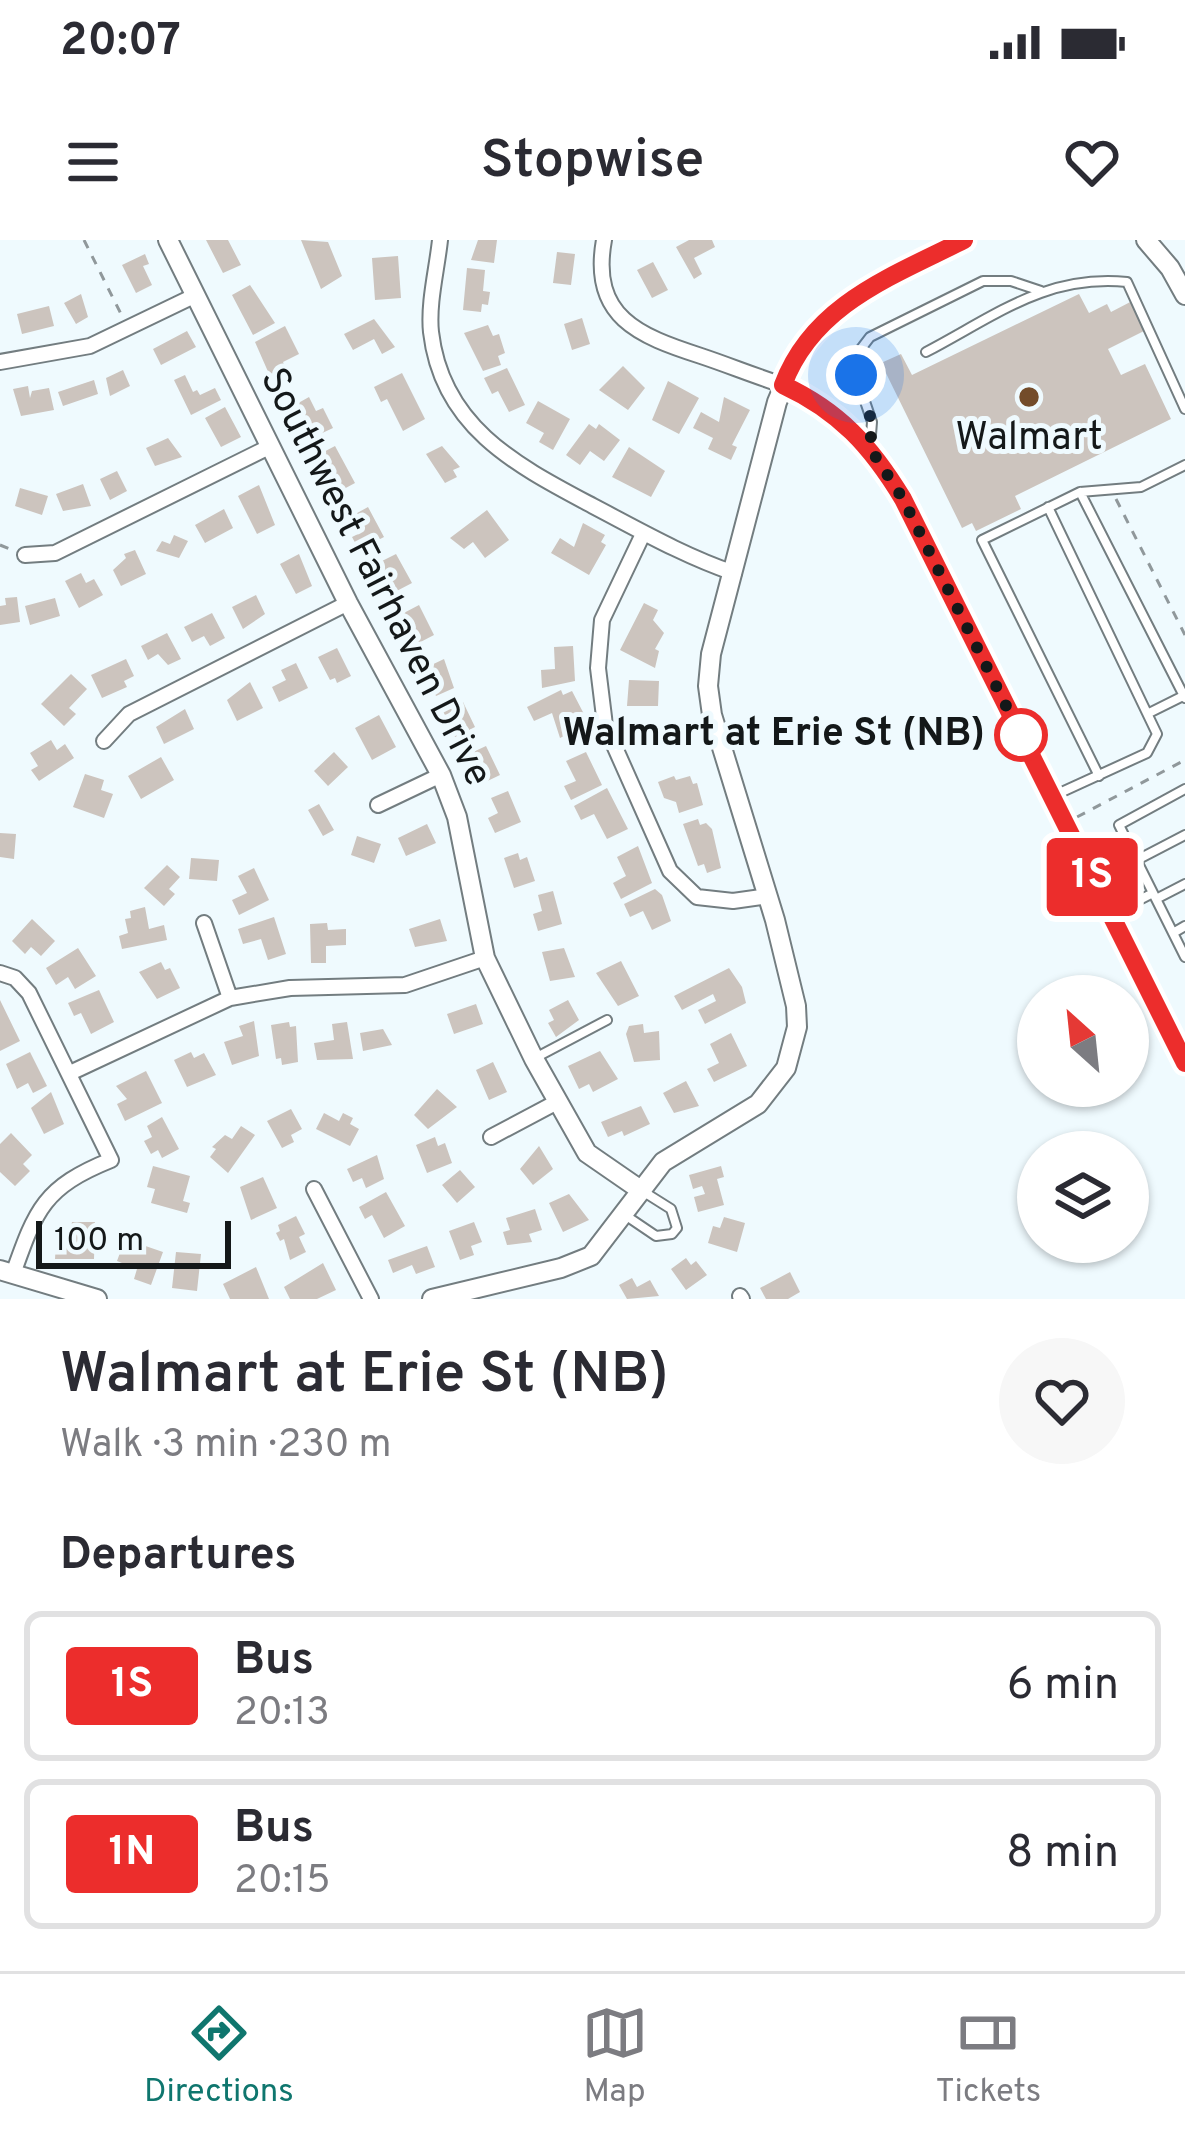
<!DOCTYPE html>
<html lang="en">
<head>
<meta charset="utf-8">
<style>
  body { margin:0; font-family:Overpass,sans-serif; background:#f7f7f7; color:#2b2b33; height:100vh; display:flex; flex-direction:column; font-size:45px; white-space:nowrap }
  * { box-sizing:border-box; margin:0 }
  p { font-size:39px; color:#7c7c81 }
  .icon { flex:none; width:66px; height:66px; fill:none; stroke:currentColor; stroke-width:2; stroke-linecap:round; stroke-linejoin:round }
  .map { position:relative; height:1059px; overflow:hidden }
  .panel { display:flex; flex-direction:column; background:#fff; flex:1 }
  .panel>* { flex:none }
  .badge { padding:0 24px; border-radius:9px; font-size:42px; line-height:78px }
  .needle { width:78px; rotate:333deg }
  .tools { position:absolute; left:1017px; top:735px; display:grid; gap:24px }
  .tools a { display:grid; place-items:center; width:132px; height:132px; border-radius:50%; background:#fff; box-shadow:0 3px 9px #0004; font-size:60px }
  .scale { position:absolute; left:36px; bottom:30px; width:195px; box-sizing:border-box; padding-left:12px; border:6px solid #141819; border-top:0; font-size:33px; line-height:42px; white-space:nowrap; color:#141819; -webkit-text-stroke:9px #effafe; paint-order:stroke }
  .you { position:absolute; width:60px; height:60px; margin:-30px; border:9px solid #fff; border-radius:50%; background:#1a73e8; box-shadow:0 0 0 18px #1a73e833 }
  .map>.badge { position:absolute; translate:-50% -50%; box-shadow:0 0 0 6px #fff }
  h2 { padding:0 60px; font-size:45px; line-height:108px }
  .round { display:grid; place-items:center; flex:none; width:126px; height:126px; border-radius:63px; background:#f7f7f7 }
  .head { display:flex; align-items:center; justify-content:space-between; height:204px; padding:0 60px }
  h1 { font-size:57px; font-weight:600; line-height:90px }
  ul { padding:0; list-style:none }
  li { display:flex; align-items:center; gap:36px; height:150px; margin:0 24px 18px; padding:0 36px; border:6px solid #e1e1e2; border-radius:18px }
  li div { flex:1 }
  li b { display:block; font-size:45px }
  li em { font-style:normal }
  li .badge { min-width:132px; font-weight:700; text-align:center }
  .status { display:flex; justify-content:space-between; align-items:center; height:84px; padding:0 60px; background:#fff; direction:ltr }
  .status svg { height:33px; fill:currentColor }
  header { display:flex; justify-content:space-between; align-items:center; height:156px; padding:0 60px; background:#fff; font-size:54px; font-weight:600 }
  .tab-bar { display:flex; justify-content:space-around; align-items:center; height:168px; border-top:3px solid #e1e1e2; background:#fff; font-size:33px; color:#7c7c81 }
  .tab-bar a { display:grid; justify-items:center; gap:6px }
  .tab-bar .selected { color:#0f766e }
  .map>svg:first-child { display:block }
  .building { fill:#ccc4be }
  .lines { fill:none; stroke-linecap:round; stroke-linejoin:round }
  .service-casing { stroke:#737d80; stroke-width:12 }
  .minor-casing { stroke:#737d80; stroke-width:18 }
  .tertiary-casing { stroke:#737d80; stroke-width:22 }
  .path { stroke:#90989b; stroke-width:3; stroke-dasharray:9 9; stroke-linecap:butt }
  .service { stroke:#fff; stroke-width:8 }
  .minor { stroke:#fff; stroke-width:14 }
  .tertiary { stroke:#fff; stroke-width:18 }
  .line-casing { stroke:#fff; stroke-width:27 }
  .line { stroke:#ec2d2c; stroke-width:18 }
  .walk { stroke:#141819; stroke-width:12; stroke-dasharray:0 21.6 }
  .poi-dot { fill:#734c2a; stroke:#effafe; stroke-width:4.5 }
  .stop-dot { fill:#fff; stroke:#ec2d2c; stroke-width:6 }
  .labels { text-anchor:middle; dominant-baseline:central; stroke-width:10; stroke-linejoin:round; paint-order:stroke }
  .poi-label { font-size:39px; fill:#141819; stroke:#effafe }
  .street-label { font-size:39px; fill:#141819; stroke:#effafe }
  .stop-label { font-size:39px; font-weight:bold; fill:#141819; stroke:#effafe; text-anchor:end }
</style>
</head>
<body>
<div class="status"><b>20:07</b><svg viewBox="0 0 49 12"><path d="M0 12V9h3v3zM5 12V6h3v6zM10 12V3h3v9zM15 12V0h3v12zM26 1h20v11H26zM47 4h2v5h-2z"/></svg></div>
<header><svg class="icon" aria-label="menu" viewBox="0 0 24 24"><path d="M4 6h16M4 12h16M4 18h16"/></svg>Stopwise<svg class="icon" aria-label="heart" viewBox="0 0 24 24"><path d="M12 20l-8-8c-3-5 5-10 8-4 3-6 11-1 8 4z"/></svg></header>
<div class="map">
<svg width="1185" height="1059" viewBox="0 0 1185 1059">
  <rect width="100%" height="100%" fill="#effafe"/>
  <path class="building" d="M206 0H228L241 25 223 33Z
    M301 0 328 2 342 36 321 49Z
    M478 0H497L494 23 471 20Z
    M689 0H712L715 7 694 18 702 34 694 39 676 7Z
    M557 12 575 14 571 45 553 43Z
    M145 14 149 24 143 26 152 45 136 53 122 25Z
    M398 16 401 58 375 60 372 18Z
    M653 22 668 50 652 58 637 30Z
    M467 28 485 30 483 51 490 52 488 65 482 64 481 72 463 70Z
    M250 45 275 83 253 95 232 55Z
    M81 54 88 77 76 84 64 63Z
    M1079 54 1089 73 1107 64 1111 72 1136 59 1150 88 1108 109 1121 135 1145 124 1171 179 1015 256 1021 269 976 291 972 283 962 288 881 123 901 114 912 135Z
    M49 66 54 86 22 94 17 74Z
    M582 78 590 104 572 110 564 84Z
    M374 79 395 107 382 114 374 99 353 110 344 94Z
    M488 85 493 96 499 94 505 113 498 116 501 125 483 131 464 93Z
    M285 86 299 114 283 122 289 135 273 143 255 102Z
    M187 91 196 107 161 125 153 109Z
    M623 126 645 148 628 170 599 150Z
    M507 128 525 165 509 172 498 151 492 154 484 138Z
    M123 130 130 146 110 156 106 138Z
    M402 133 425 179 403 191 387 159 381 162 374 147Z
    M185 135 193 152 197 150 200 155 215 148 221 160 191 175 174 140Z
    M94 140 98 154 63 166 58 152Z
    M668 141 699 158 679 194 652 180Z
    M28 146 30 158 32 151 49 148 54 170 21 176 13 149Z
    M309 157 316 171 323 168 333 188 303 202 293 166Z
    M724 157 750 170 732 205 737 207 731 220 708 209 713 198 693 188 701 172 719 182Z
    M538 161 570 179 553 210 539 202 544 193 526 183Z
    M225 167 241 197 221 207 205 178Z
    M589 184 596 189 599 184 620 200 604 221 590 211 580 225 566 215Z
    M168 198 182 217 155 226 146 208Z
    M335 206 355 243 329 257 320 240 327 237 316 216Z
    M442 206 460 227 453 230 457 237 445 243 426 214Z
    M629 207 665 231 651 257 612 237Z
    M117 231 127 251 110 260 100 239Z
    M83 244 91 266 63 271 56 254Z
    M259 245 275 285 257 294 238 256Z
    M20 248 48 256 42 275 15 266Z
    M368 267 384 297 359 310 352 297 358 294 350 277Z
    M224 269 233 288 205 303 195 285Z
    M487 270 509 300 485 318 473 302 464 309 450 298Z
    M583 283 605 295 601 302 606 305 589 335 551 313 560 298 574 307Z
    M174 295 188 301 179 318 156 311 162 301 170 304Z
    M135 310 146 334 121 346 113 330 126 318 124 314Z
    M299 314 312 346 296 354 280 324Z
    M396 314 412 343 389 355 384 346 379 349 376 345 386 339 378 323Z
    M81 333 86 343 94 339 103 355 79 368 65 341Z
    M256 355 265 374 243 389 232 367Z
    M17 357 20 382 0 385V366L6 365 5 358Z
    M55 358 60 376 30 385 25 366Z
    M644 363 658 370 653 380 664 393 655 409 659 411 655 428 620 410Z
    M419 365 434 395 407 409 400 394 407 390 400 375Z
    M212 373 225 398 210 406 204 396 192 402 184 387Z
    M167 393 181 419 168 425 158 414 148 420 141 406Z
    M573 406 575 441 542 448 541 430 555 429 554 407Z
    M337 408 351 436 337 443 335 438 330 440 318 417Z
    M126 419 134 436 124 441 127 447 102 458 91 435Z
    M444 419 454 448 436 456 423 429Z
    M296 423 308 448 279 462 272 447 286 440 281 430Z
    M71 434 87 449 69 468 76 474 64 486 41 464Z
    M629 440 659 441 658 466H627Z
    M250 442 263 468 237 481 227 460Z
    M561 450 563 455 572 451 585 476 580 478 584 486 560 498 552 473 534 481 527 467Z
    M463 462 475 487 455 497 443 471Z
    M185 469 194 489 164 504 156 487Z
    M379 475 396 507 372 520 355 488Z
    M51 500 57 510 65 504 74 518 39 541 31 530 38 526 30 513Z
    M486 506 500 535 475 547 469 533 478 529 471 513Z
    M334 512 348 527 328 546 314 531Z
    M586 512 602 545 571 560 564 546 576 541 566 521Z
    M161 517 174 540 141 559 128 536Z
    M85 534 104 540 101 550 113 554 104 578 73 567Z
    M674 536 676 540 690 536 693 544 697 543 703 565 679 573 676 562 664 558 658 542Z
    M607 548 628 589 607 599 594 574 581 580 574 566Z
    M508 551 521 582 495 593 488 578 498 573 491 558Z
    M319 564 334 590 323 596 308 570Z
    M698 579 700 585 706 583 712 589 721 628 707 633 704 624 698 626 683 584Z
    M427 584 436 603 406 616 398 598Z
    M0 593 16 594 14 619 0 617Z
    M357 596 381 604 374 623 351 615Z
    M638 606 652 643 621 659 613 643 626 636 617 617Z
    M518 613 520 620 527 617 535 641 514 648 504 618Z
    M191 618 219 620 217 641 189 639Z
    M167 625 180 637 169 649 175 654 164 666 144 648Z
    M254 628 269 660 239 675 232 660 247 653 238 636Z
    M655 649 662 655 671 681 652 690 643 671 630 677 624 664Z
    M553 651 562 684 538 691 533 674 542 671 538 655Z
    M145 667 149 689 164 685 167 700 122 709 119 696 128 693 125 679 131 678 130 671Z
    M274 677 286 714 268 720 261 699 243 704 238 689Z
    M32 679 55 701 41 716 31 707 25 714 12 701Z
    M440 679 447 701 415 707 409 689Z
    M327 683 328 690 346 689V705L326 706V723H311L310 684Z
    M78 708 96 736 75 749 68 737 56 745 46 728Z
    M564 708 575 737 550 741 542 712Z
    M621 721 639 756 618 766 596 733Z
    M161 722 165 730 170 728 180 748 157 759 139 732Z
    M729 728 742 747 746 763 705 784 698 770 716 761 713 754 682 770 674 756Z
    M99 750 114 782 91 794 81 773 74 776 68 763Z
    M0 760 20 801 0 811Z
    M568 760 579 780 556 797 548 783 554 780 549 770Z
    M476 764 483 784 454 794 447 774Z
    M254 781 259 816 232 825 224 802 243 796 239 786Z
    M289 782 290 787 296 786 298 822 282 825 281 818 276 819 271 785Z
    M347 782 353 819 317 820 314 803 334 800 332 784Z
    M643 784 644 793 659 791 660 820 634 822 626 794 629 786Z
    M383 789 392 805 363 811 360 793Z
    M731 793 747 826 714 842 707 829 719 823 710 804Z
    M600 811 618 839 593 852 589 844 579 849 568 826Z
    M30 812 47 846 33 853 28 843 17 849 6 824Z
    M191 812 194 818 204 813 216 835 187 847 174 820Z
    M493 822 507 852 489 860 476 830Z
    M146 831 162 863 125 881 117 864 127 859 116 846Z
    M686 841 699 866 674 873 663 853Z
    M437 849 457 867 428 889 414 875Z
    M51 852 64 884 44 894 31 868Z
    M641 866 650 884 624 896 622 891 608 897 601 882Z
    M291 869 302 889 291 895 294 902 282 908 267 881Z
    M324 873 339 881 343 873 353 878 350 884 359 889 350 906 316 889Z
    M162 877 179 909 162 918 158 910 151 914 144 901 152 897 147 886Z
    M241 886 255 895 228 933 210 917 216 909 212 907 225 895 232 899Z
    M11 893 32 915 23 924 30 931 15 946 0 932V904Z
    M435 897 438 906 445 903 452 923 427 933 416 905Z
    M539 906 553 929 533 945 520 929Z
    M377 915 384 939 366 948 362 938 353 942 347 929Z
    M153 926 190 936 183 961 190 963 187 973 151 963 155 949 147 947Z
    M721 926 724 937 717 939 724 965 698 972 694 957 705 954 702 946 693 949 689 935Z
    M460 930 475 947 457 963 442 945Z
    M263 937 277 968 251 980 240 947Z
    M386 952 405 986 384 998 372 975 365 979 359 967Z
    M569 954 589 980 563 992 549 963Z
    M535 969 542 990 529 994 532 1002 507 1005 503 992 510 990 506 978Z
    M296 976 305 994 299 997 306 1012 290 1020 284 999 280 1001 276 993 280 991 278 985Z
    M724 977 745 983 737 1012 708 1003 713 986 720 988Z
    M72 982H95L94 1019H55L56 1002H68Z
    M474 982 482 1002 471 1006 474 1015 460 1020 449 991Z
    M125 999 163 1012 151 1045 134 1039 137 1029 117 1021Z
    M427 1006 435 1027 416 1034 412 1025 393 1033 388 1020Z
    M176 1012 201 1014 197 1051 172 1048Z
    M686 1018 691 1025 696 1021 707 1035 686 1050 671 1029Z
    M323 1023 336 1050 317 1059H290L284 1047Z
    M256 1027 269 1059H230L223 1044Z
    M790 1032 800 1052 788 1059H766L760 1048Z
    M632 1038 637 1047 650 1040 659 1056 627 1059 619 1045Z"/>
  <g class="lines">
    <g class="service-casing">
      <path id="service" d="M926 112C995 76 1046 34 1127 42L1185 169
        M870 207 872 182 856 135 857 114 870 97 983 41H1011L1041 51
        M1080 252 1185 458
        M1048 267 1157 494 1147 513 1053 556
        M1149 473 1185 455
        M1099 536 982 300 1080 252 1141 247 1185 225
        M1185 549 1119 585 1185 717
        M1137 620 1185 595
        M1156 659 1185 644
        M1112 674 1153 653
        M1173 693 1185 686
        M535 818 607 780
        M625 975 656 996 672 994 677 988 671 969 644 952"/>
    </g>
    <g class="minor-casing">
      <path id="minor" d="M440 0C437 29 428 63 431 92 442 188 518 226 593 266 639 290 684 316 734 333
        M604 0C590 77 639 96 701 116 728 125 755 136 783 145
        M0 122 90 106 196 55
        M643 294 602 380 598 428 605 485 670 631 697 657 733 661 768 656
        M25 315 55 313 271 206
        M104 501 129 474 348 363
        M378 565 441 535
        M204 683 230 758
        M0 733 15 738 29 753 111 920C44 947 36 969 13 1034
        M70 833 230 758 290 748 405 745 485 718
        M491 897 557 862
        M314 949 371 1059
        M740 1056 742 1059"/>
    </g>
    <g class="tertiary-casing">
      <path id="tertiary" d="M168 0 348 363 441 535 457 577 485 718 534 819 587 913 642 951
        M1146 0 1170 28 1185 55
        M783 145C839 171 871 206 903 259L1185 823
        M0 1030 97 1059
        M432 1059 561 1028 591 1016 663 922 758 864 786 828 797 787 796 766 775 680 712 475 708 446 711 414 777 162 798 112 846 62 964 0"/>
    </g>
    <path class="path" d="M84 0 121 74
      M1116 259 1185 395
      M0 305 12 310
      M1077 577 1185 520"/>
    <use href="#service" class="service"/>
    <use href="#minor" class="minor"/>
    <use href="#tertiary" class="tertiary"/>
  </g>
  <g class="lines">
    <g class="line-casing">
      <path id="line" d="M964 0C893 36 813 64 783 145 839 171 871 206 903 259L1185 823"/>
    </g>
    <use href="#line" class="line"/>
    <path class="walk" d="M856 135 872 182 870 208 903 259 1030 514 1021 495"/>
  </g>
  <circle class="poi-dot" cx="1029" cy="157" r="12"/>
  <circle class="stop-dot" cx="1021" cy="495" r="24"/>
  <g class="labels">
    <g class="poi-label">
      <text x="1029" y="199">Walmart</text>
    </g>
    <g class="street-label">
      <text transform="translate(374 338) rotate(63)">Southwest Fairhaven Drive</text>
    </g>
    <g class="stop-label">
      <text x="985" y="495">Walmart at Erie St (NB)</text>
    </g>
  </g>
</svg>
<div class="tools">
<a><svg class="needle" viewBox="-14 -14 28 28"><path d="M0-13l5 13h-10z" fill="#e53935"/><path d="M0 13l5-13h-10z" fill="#7c7c81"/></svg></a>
<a><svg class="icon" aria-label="layers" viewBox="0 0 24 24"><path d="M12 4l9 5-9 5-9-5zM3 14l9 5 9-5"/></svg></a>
</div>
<div class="scale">100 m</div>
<div class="you" style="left:856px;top:135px"></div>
<b class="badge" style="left:1092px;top:637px;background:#ec2d2c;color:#fff">1S</b>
</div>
<section class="panel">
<div class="head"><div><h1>Walmart at Erie St (NB)</h1><p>Walk · 3 min · 230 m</p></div><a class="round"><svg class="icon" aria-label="heart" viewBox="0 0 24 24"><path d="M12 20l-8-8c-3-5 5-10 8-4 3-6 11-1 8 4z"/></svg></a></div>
<h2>Departures</h2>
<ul>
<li><span class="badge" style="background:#ec2d2c;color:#fff">1S</span><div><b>Bus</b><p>20:13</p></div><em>6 min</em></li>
<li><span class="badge" style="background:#ec2d2c;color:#fff">1N</span><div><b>Bus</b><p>20:15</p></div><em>8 min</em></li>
</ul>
</section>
<nav class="tab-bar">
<a class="selected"><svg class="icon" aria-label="directions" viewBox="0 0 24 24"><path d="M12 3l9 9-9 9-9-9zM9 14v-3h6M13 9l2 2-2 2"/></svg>Directions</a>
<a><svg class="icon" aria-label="map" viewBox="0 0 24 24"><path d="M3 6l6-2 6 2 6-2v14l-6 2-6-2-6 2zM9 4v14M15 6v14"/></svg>Map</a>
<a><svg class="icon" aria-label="tickets" viewBox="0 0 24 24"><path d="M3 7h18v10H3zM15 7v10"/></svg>Tickets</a>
</nav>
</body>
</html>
